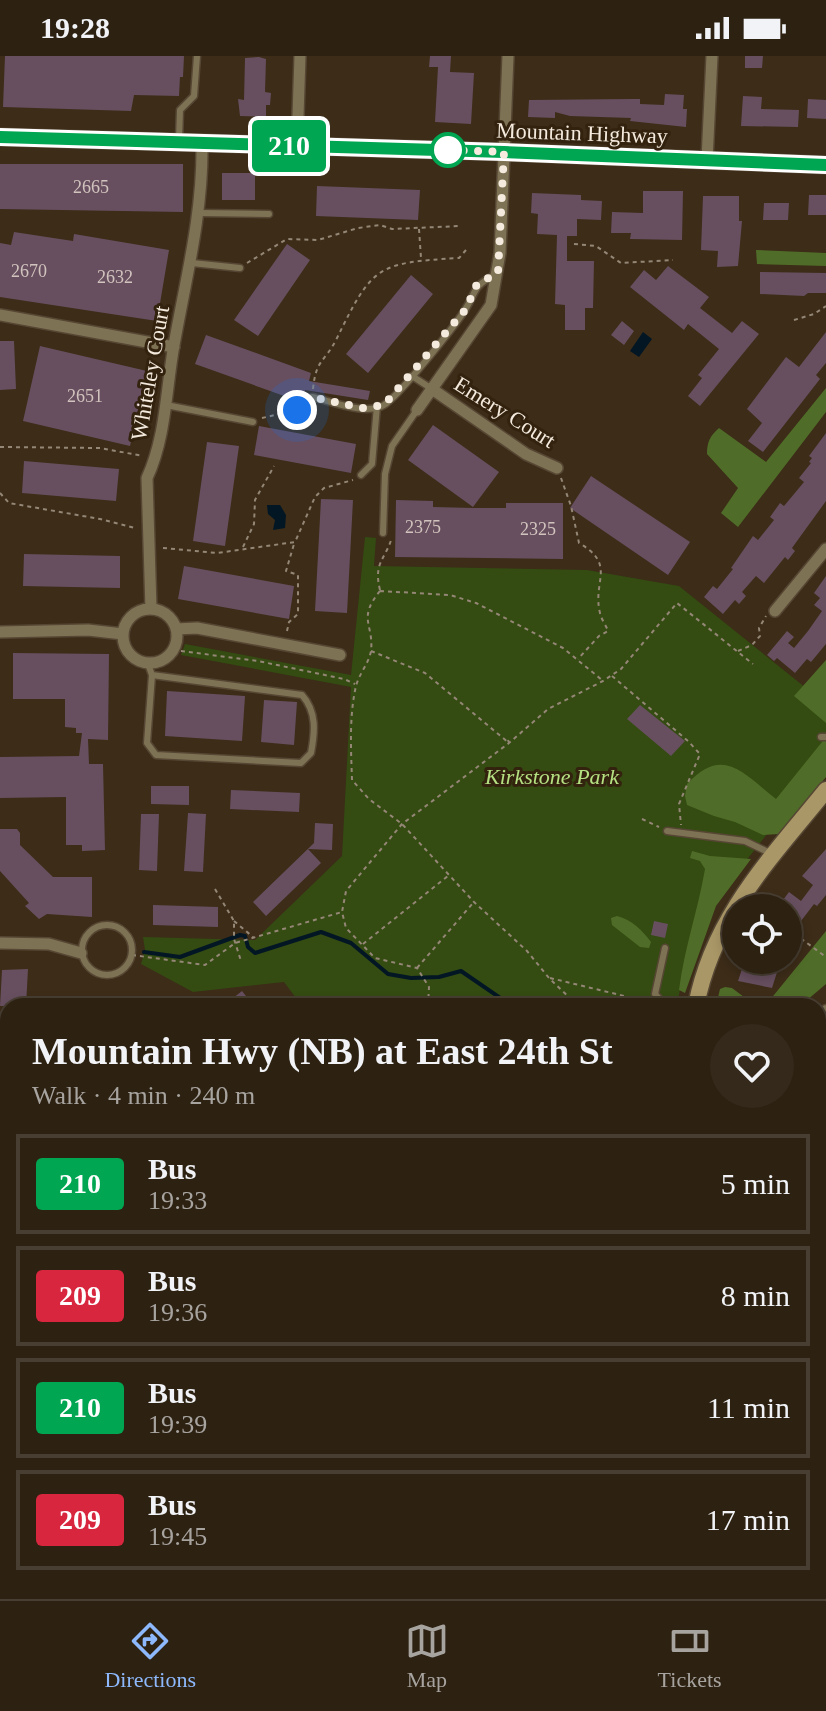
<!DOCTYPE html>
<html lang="en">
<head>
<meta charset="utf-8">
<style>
  body { margin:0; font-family:"Times New Roman",serif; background:#35291b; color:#f1f3f6; height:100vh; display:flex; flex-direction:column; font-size:30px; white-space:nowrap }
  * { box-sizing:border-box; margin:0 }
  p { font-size:26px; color:#a7a39f }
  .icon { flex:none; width:44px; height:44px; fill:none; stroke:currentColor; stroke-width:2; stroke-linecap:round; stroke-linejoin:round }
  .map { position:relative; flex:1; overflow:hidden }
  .side { position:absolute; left:0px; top:942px; width:826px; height:602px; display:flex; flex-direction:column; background:#2d2112; border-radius:24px 24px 0 0; box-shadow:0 4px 12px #0003,0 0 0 2px #483e32 }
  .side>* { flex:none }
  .badge { padding:0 16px; border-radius:6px; font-size:28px; line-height:52px }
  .tools { position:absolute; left:722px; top:838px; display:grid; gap:16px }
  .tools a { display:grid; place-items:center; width:80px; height:80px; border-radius:50%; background:#2d2112; box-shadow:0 4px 12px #0003,0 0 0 2px #483e32; font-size:40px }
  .you { position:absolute; width:40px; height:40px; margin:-20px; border:6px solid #fff; border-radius:50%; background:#1a73e8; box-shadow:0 0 0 12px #1a73e833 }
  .map>.badge { position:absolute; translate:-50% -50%; box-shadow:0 0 0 4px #fff }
  .round { display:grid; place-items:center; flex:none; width:84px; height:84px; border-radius:42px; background:#35291b }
  .summary { display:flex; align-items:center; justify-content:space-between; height:136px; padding:0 32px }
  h1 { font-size:38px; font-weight:700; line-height:60px }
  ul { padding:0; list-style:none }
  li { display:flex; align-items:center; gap:24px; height:100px; margin:0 16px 12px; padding:0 16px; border:4px solid #483e32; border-radius:0px }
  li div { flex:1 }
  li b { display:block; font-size:30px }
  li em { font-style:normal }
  li .badge { min-width:88px; font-weight:700; text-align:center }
  .status { display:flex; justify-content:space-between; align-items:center; height:56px; padding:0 40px; background:#2d2112; direction:ltr }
  .status svg { height:22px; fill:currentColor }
  .dock { display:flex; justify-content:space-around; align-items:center; height:112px; border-top:2px solid #483e32; background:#2d2112; font-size:22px; color:#a7a39f }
  .dock a { display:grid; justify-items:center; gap:4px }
  .dock .on { color:#8db9fc }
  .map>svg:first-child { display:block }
  .green { fill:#344b12 }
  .forest { fill:#4f6d28 }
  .water { fill:#021624 }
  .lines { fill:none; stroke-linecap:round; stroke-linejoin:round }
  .stream { stroke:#021624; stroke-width:4 }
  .building { fill:#674f5f }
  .lane-casing { stroke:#564734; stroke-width:9 }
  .street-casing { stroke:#564734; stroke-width:14 }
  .secondary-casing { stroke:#564734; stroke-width:19 }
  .path { stroke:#948776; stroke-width:2; stroke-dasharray:4 4; stroke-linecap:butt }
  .lane { stroke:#7e7254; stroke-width:6 }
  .street { stroke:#7e7254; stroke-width:11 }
  .secondary { stroke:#aa9767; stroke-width:16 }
  .line-casing { stroke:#fff; stroke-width:18 }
  .line { stroke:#00a651; stroke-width:12 }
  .walk { stroke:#f4eadd; stroke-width:8; stroke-dasharray:0 14.4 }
  .stop-dot { fill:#fff; stroke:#00a651; stroke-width:4 }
  .labels { text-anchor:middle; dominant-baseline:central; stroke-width:6; stroke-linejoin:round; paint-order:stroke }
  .number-label { font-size:18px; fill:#d1c3be }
  .street-label { font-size:22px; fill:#f4eadd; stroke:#32220e }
  .park-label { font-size:22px; font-style:italic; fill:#b5e182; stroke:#32220e }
</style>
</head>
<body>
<div class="status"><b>19:28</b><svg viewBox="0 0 49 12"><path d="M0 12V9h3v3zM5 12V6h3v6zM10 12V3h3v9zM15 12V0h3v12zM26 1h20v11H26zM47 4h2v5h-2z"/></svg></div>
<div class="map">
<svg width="826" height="1543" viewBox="0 0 826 1543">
  <rect width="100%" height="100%" fill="#3c2c18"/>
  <path class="green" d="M365 481 376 482 374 510 587 514 679 530 826 648V704L718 840 683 917 677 950H302L284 926 193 936 141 908 145 894 143 881 255 884 342 800 351 631 181 599 185 588 351 619Z"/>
  <path class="forest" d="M756 194 826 197V210L757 208Z
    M826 332V356L738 471 721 457 738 432 707 398C707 386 710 380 719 372L766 406Z
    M826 604V667L794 640Z
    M826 681V721L779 778 763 779 735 766 714 760 687 749 685 740 687 728C723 689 743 717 776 743Z
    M692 795 710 800 751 803 716 850 685 937 679 934C684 893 698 854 705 813L700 805 690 802Z
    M617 860C632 864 642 874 651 886L649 892 640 891 612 869 611 862Z
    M826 875V928L800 950H765Z
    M725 931 732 932 756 950H716L720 933Z
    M818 1222 826 1229V1341L818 1340Z"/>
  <path class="water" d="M643 276 652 283 639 301 630 295Z
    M267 449H280L286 459 285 472 273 474 275 464 268 458Z"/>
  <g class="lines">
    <path class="stream" d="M144 896 180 901 240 879 245 880 248 891 255 897 321 876 351 887 388 918 411 922 439 921 461 915 512 950
      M818 1287 826 1299"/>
  </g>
  <path class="building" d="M5 0H184L183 21H180L179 40 134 39 131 55 3 51Z
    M430 0H451L450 16 474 17 471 68 435 66 438 11H429Z
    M745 0H763L762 12H745Z
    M259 1 266 3 265 36 271 37 270 49H266V61L240 60 238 43 244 44 245 2Z
    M665 38 684 39 683 53H687L686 71 630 65 631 62 570 60 555 56V62L528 61 529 44 631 43H640V48L664 49Z
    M743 40 762 41 761 53 799 54 798 71 741 70Z
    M808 43 826 44V63L807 62Z
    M0 108H183V156L0 153Z
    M222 117H255V144H222Z
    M317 130 420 134 418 164 316 160Z
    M643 135H683L682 184 630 183 631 177H611L612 156 643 157Z
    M532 137 581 139V144L602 145 601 164 577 163V180H567V205H594L593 252H585V274H565V249L555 248 557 179 537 178 538 158 531 157Z
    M809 139H826V159H808Z
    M703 140H739V165H742L738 210 717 211 718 195 701 194Z
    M764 147H789L788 164H763Z
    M14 176 73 185 74 178 169 194 157 265 0 241V187L11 189Z
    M287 188 310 204 258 280 234 264Z
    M668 210 709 241 700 252 732 277 742 265 759 278 700 350 688 340 702 322 698 319 719 293 688 268 684 274 630 231 644 214 656 224Z
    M760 216 826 217V237H808L804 240 760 238Z
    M411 219 433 238 368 317 346 298Z
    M622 265 634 275 624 289 611 279Z
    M826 276V307L816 319 820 323 763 396 748 385 762 367 747 353 786 301 799 311Z
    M206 279 311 317 309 325 370 335 368 344 305 334 301 346 195 308Z
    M0 285H14L16 333 0 334Z
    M40 290 147 315 130 390 23 365Z
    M433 369 499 416 473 451 408 404Z
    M259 370 356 388 351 417 254 399Z
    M826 377V445L792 492 795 495 788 504 785 501 764 527 756 520 742 536 746 540 739 548 735 544 723 558 704 541 713 530 717 533 733 513 731 512 753 480 758 484 774 464 770 461 780 447 784 450 804 426 799 422 811 407 809 406 812 402 809 400Z
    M207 386 239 390 225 490 193 485Z
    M24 405 119 413 116 445 22 437Z
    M591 420 690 486 668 519 570 452Z
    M321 443 353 444 347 557 315 555Z
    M396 444 433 445V451L474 452H506V447H563V503L395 501Z
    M24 498 120 500V532L23 530Z
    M184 510 294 530 289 563 178 543Z
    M826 520V588L811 606 807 603 795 617 777 602 774 605 767 599 787 575 794 581 788 587 794 592 808 575 822 555 814 549 820 542 814 537Z
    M13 597 109 598 108 684 88 683 89 708H103L105 794 82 795V789H66V741L0 742V701L79 700 82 677H76V672L65 671V643H13Z
    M167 635 245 640 242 685 165 680Z
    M264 644 297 646 294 689 261 686Z
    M640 649 685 685 671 700 627 663Z
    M151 730H189V749L151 748Z
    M231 734 300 737 299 756 230 753Z
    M188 757 206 758 203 816 184 815Z
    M141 758H159L157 815 139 814Z
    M315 767 333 768 332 794 308 793 321 807 266 860 253 846 314 787Z
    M0 773H17L20 777V789L53 821H92V861L47 858 39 863 25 850 29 847 0 815Z
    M826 793V839L817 850 814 848 788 882V852H777L789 836 801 845 813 829 802 820Z
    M153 849 218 851V871L153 869Z
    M654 865 668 868 665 882 651 879Z
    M752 904 779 910 772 932 738 925 742 913 748 915Z
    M28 913 26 950H0L2 914Z
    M242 935 254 950H223Z"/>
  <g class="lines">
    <g class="lane-casing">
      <path id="lane" d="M179 84 180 54 194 40 197 0
        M199 157 269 158
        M192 207 240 212
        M412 320 432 333
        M312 341C331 345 366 360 384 349 399 340 454 271 465 254 478 233 471 232 496 218
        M166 349 253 366
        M361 419 372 408 377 350
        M383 477 385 418 392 390 417 354
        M148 608 152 619 147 687 156 699 301 707 311 697C315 676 317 656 302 639L152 619
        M821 681H826
        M667 775 745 785 770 797
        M82 894a25 25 0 1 1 50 0a25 25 0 1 1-50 0Z
        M665 892 655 938 664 948 677 950
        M818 956 826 952"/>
    </g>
    <g class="street-casing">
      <path id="street" d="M297 90 300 0
        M707 104 712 0
        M0 259 174 291
        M432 333 526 398 557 412
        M417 354 491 249 500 197 508 0
        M151 553 147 422C166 381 166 333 174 289 186 222 203 157 202 88
        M123 580a27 27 0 1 1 54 0a27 27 0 1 1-54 0Z
        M775 555 826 493
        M176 573 197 572 340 599
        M0 576 88 574 123 578
        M0 887 49 888 81 897
        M818 1108 826 1116
        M0 1442 8 1453
        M536 1536 542 1543
        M42 1543 48 1536"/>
    </g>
    <g class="secondary-casing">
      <path id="secondary" d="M0 81 504 96 826 109
        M696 950C713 861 771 802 826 734
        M0 1152 8 1162
        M0 1184 8 1194
        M295 1536 308 1543
        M378 1543 385 1536"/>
    </g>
    <path class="path" d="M419 173 421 202
      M574 188 596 190 621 207 673 204
      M247 207 287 183 318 184 358 172 380 169 392 173 460 170
      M794 264 814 258 826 250
      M313 333C316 303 324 307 336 284 373 209 376 207 459 202L466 194
      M262 362 297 354 304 348
      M0 391 100 392 143 400
      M561 422 571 450 579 487C617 509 592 525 600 557 601 563 606 569 608 575L599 580 578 603
      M0 437 9 447 100 463 135 472
      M243 491 254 468 255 444 274 410
      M163 492 217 497 295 486 315 441 324 432 353 424
      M380 534C373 506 386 503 392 481
      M380 535C357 563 374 568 371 595 369 607 359 618 356 630 349 660 351 694 352 724L369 743 402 768 474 846 527 895 549 922 578 950
      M380 535 450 539 476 547 563 592 602 624
      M287 575 289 566 298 558V519L286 515 294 488
      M173 594 258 605 344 623 355 628
      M371 595 425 617 509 687 508 684
      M738 595 752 589 760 580 759 572 766 560
      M612 620 688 685 700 698 679 748 681 769
      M642 763 659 771
      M215 833 234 865V883L241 905
      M234 865 253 881
      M788 873 826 901
      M363 888 449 819
      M132 899 205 909 235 887 342 856
      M417 912 473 847
      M550 922 649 946
      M428 950 429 931 417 912 375 902 346 872 342 856 346 835 402 768 509 687 548 653 603 625 621 613 677 547 753 608"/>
    <use href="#lane" class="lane"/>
    <use href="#street" class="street"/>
    <use href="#secondary" class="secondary"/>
  </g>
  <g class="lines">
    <g class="line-casing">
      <path id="line" d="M0 81 504 96 826 109"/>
    </g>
    <use href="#line" class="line"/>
    <path class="walk" d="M297 354 312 341 363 352 384 349 466 253 477 228 498 217 504 96 448 94"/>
  </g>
  <circle class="stop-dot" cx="448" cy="94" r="16"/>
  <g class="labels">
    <g class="number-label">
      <text x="91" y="131">2665</text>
      <text x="29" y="215">2670</text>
      <text x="115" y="221">2632</text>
      <text x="85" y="340">2651</text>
      <text x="423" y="471">2375</text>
      <text x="538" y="473">2325</text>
    </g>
    <g class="street-label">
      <text transform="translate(582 77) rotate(2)">Mountain Highway</text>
      <text transform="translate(150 317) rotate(-80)">Whiteley Court</text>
      <text transform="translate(505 356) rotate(32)">Emery Court</text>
    </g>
    <g class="park-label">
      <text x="552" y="720">Kirkstone Park</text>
    </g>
  </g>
</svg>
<div class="tools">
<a><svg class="icon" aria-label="locate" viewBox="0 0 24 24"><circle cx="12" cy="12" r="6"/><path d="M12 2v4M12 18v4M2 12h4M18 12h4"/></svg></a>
</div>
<div class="you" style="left:297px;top:354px"></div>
<b class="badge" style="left:289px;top:90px;background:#00a651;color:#fff">210</b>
<section class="side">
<div class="summary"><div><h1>Mountain Hwy (NB) at East 24th St</h1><p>Walk · 4 min · 240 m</p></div><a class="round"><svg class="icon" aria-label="heart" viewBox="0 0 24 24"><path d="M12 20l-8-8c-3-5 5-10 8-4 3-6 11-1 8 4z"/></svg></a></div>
<ul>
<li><span class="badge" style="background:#00a651;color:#fff">210</span><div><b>Bus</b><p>19:33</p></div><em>5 min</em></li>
<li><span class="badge" style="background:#d7263d;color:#fff">209</span><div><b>Bus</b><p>19:36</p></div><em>8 min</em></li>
<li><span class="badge" style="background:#00a651;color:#fff">210</span><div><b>Bus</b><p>19:39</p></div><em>11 min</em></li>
<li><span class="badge" style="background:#d7263d;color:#fff">209</span><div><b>Bus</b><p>19:45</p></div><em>17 min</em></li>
</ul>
</section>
</div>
<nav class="dock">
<a class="on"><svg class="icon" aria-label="directions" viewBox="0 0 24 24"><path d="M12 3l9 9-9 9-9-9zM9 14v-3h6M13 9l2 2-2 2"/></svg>Directions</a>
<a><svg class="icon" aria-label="map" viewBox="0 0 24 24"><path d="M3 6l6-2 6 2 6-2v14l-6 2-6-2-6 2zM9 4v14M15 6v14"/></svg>Map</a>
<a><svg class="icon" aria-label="tickets" viewBox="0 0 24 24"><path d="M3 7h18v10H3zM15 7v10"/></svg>Tickets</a>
</nav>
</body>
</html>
